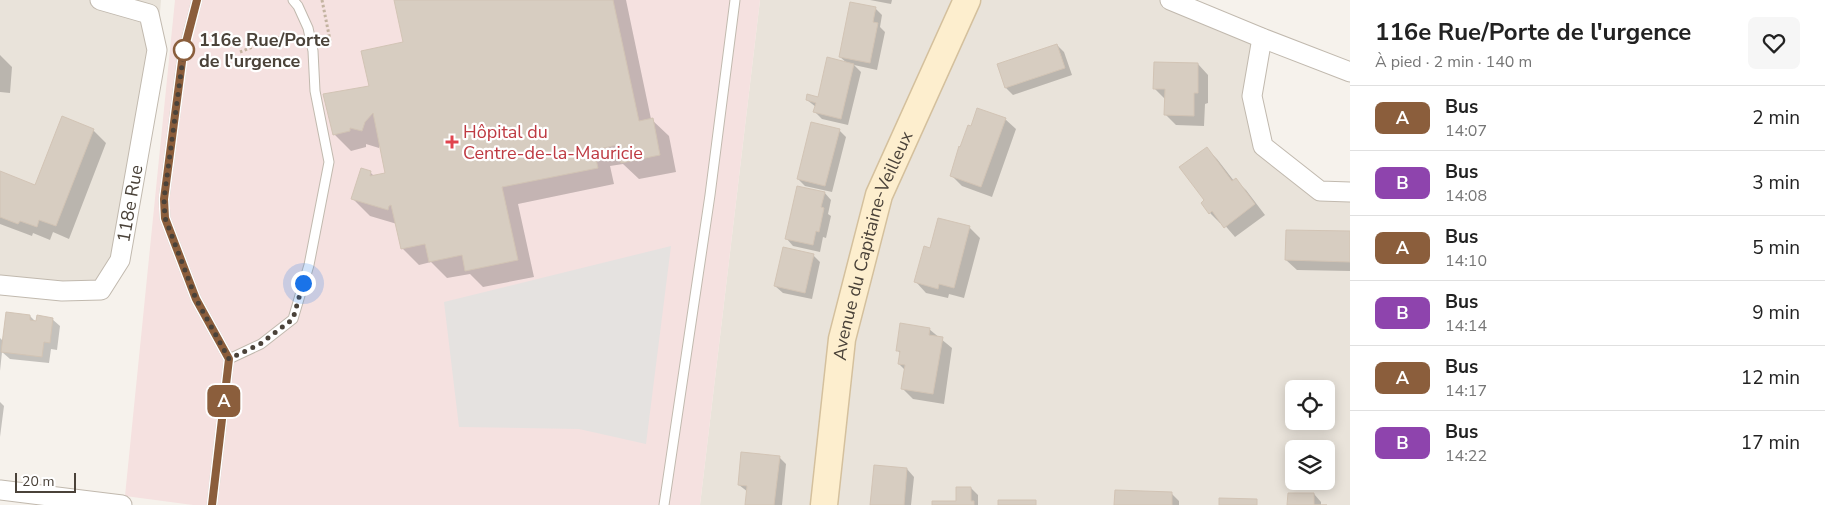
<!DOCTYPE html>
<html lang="fr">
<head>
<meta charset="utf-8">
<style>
  body { margin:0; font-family:"Nunito Sans",sans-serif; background:#f6f6f6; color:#222; height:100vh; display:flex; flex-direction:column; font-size:19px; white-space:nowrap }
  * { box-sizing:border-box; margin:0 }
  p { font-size:16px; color:#767676 }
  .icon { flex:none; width:28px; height:28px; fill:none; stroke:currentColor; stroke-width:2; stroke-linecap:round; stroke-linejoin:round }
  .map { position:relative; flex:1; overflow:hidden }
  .side { display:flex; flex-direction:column; background:#fff; width:475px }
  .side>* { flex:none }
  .badge { padding:0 10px; border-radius:8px; font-size:18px; line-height:32px }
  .fabs { position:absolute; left:1285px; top:380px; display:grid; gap:10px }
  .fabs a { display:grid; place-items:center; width:50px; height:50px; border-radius:8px; background:#fff; box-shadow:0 2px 12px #0003; font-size:25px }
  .scale { position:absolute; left:15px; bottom:12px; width:61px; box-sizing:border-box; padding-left:5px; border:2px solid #4a4239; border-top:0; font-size:14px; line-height:18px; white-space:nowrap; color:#4a4239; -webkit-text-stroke:4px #fff; paint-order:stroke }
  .you { position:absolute; width:25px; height:25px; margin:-12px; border:4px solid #fff; border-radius:50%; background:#1a73e8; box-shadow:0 0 0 8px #1a73e833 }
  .map>.badge { position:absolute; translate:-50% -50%; box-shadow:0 0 0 2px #fff }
  .round { display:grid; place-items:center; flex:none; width:52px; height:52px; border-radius:8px; background:#f6f6f6 }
  .summary { display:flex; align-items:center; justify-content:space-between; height:85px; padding:0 25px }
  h1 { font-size:24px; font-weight:700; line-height:38px }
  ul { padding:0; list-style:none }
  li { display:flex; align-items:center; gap:15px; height:65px; padding:0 25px; border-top:1px solid #e0e0e0 }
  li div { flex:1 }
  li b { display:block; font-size:19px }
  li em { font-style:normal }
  li .badge { min-width:55px; font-weight:700; text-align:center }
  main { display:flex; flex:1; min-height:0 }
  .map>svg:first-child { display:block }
  .residential { fill:#e9e3da; fill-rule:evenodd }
  .medical { fill:#f5e1e0 }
  .parking { fill:#e5e2e0 }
  .shadow { fill:#0003 }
  .building { fill:#d7cdc1; stroke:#d2c4b5 }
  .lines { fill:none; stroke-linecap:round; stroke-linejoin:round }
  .lane-casing { stroke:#c1b9ae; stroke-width:11 }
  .street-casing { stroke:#c1b9ae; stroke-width:21 }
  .secondary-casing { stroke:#d4c09d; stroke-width:29 }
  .path { stroke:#c3b3a0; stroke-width:3; stroke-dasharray:2.5 2.5; stroke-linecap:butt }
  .lane { stroke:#fff; stroke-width:9 }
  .street { stroke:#fff; stroke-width:19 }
  .secondary { stroke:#fdeece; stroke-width:26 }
  .line-casing { stroke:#fff; stroke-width:11 }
  .line { stroke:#8b5e3c; stroke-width:8 }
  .walk { stroke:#4a4239; stroke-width:5; stroke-dasharray:0 9 }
  .stop-dot { fill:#fff; stroke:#8b5e3c; stroke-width:2.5 }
  .health-dot { fill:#e0444e; stroke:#fff; stroke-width:2 }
  .labels { text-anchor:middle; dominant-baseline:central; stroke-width:4.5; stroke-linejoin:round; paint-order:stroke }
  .stop-label { font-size:18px; font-weight:bold; fill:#4a4239; stroke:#fff; text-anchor:start }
  .health-label { font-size:18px; fill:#be3a42; stroke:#fff; text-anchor:start }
  .street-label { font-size:18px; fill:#4a4239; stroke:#fff }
</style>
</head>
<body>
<main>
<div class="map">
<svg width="1350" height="505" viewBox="0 0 1350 505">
  <rect width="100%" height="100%" fill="#f6f2ec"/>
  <path class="residential" d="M0 0H161L157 50 124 237 101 290 0 285Z
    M760 0H1170L1262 38 1252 96 1263 146 1320 191 1350 192V505H700ZM1294 389H1326V421H1294ZM1294 449H1326V481H1294Z"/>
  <path class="medical" d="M175 0H760L700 505H193L125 496Z"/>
  <path class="parking" d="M671 246 646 444 579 429 459 427 444 302Z"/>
  <path class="shadow" d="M395 0H626L651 119 669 136 676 172 639 179 623 164 610 166 614 184 518 204 534 277 483 287 470 274 447 278 431 262 419 265 402 248 397 224 370 216 353 199 370 172 374 176 387 174 380 142 379 148 366 144V147L351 151 334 134 404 43Z
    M870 0H892L891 4Z
    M875 8 882 15 880 27 885 32 877 70 854 65 861 72 848 125 822 119 815 112 816 107 807 100 819 98 847 63 840 57Z
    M1057 45 1064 52 1072 75 1013 95 1006 88Z
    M0 55 12 67 10 93 0 92Z
    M1198 64 1208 75V103L1205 104 1204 126 1176 125 1166 115 1165 99 1154 88Z
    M1005 119 1016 129 992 197 962 186 952 176 961 148 971 128Z
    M93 130 106 143 69 239 53 232 50 240 33 233 32 236 0 224V173L36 187Z
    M839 130 846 137 832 192 805 186 798 179Z
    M1207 149 1217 159 1234 181 1235 180 1246 190 1265 215 1235 237 1222 222 1220 223 1210 213 1206 201Z
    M824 192 831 200 828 214 831 216 826 238 823 237 820 252 793 246 786 238Z
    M969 227 980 238 964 298 949 294 948 298 926 293 916 282 931 250Z
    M1350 233V271L1297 270 1286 260Z
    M813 255 820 262 812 299 783 293 775 286Z
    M30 316 37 323 52 319 60 326 57 350 51 349 49 363 10 359 2 352 0 371V338L4 342Z
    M929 329 952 348 944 404 913 399 902 388 905 370 899 364 901 354 897 350Z
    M0 402 4 406 0 437Z
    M779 457 786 464 782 505H747L748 492 739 485Z
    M875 466 907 469 914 477 911 505H871Z
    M971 488 978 495V505H933L957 503Z
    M1172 494 1179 501V505H1116Z
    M1314 494 1321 502V505H1289Z"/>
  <path class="building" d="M394 0H613L639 121 653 118 660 155 621 163 617 145 594 150 598 168 502 187 518 260 465 271 462 255 429 262 425 244 401 249 391 205 389 206 388 210 351 199 361 168 371 171 370 176 385 173 373 113 365 122 362 131 350 128V131L333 135 323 94 369 86 361 51 403 42Z
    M850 2 876 7 873 22 878 23 870 63 839 57Z
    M1057 44 1065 68 1005 88 997 64Z
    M827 57 854 64 841 119 813 112 816 103 806 100 807 94 818 97Z
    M1154 62 1198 63V93H1194V116L1164 115 1165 89H1153Z
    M977 108 1006 118 981 187 950 176 959 146 960 147 968 125 971 126Z
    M62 116 94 129 56 226 39 220 37 227 20 221 18 224 0 217V171L35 185Z
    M811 122 840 129 825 186 797 179Z
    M1207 147 1232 181 1236 178 1255 204 1224 228 1212 211 1209 214 1201 203 1204 200 1179 167Z
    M797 186 825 192 821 207 824 208 819 232 816 231 813 245 785 239Z
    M938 218 970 226 954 288 939 284 938 289 914 282 924 246 930 248Z
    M1286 230 1350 231V262L1285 260Z
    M783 247 814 254 805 293 774 286Z
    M6 312 30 315V320L36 321 37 315 53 318 50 343 44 342 42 357 1 352Z
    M900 323 930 328 929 335 943 337 933 394 901 389 905 365 898 364 900 351H896Z
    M741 452 780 456 774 505H745L747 486 738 485Z
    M874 465 907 468 904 505H870Z
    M956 487H971V501H974V505H932V501H956Z
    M1115 490 1172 492V505H1114Z
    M1288 493H1314V505H1327H1287Z
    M1219 498 1257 499V505H1219Z
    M998 500H1036V505H998Z"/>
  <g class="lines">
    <g class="lane-casing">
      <path id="lane" d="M197 0 183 53 164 199 165 218 196 299 229 359 212 505
        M229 359 261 344 293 319 309 265 329 162 315 91 313 51 308 28 298 6 293 0
        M664 505 710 195 735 0"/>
    </g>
    <g class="street-casing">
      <g id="street">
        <path d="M1170 0 1262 38 1350 72"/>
        <path d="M1262 38 1252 96 1263 146 1320 191 1350 192"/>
        <path id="s1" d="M0 285 62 291 101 290 120 260 157 50 149 14 100 0"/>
        <path d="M0 490 122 505"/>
      </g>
    </g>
    <g class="secondary-casing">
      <g id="secondary">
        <path id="s2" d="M824 505 842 339 879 195 967 0"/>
      </g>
    </g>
    <path class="path" d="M322 0 330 40H325
      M240 52 270 40 295 34"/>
    <use href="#lane" class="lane"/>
    <use href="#street" class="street"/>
    <use href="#secondary" class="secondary"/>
  </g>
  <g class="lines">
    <g class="line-casing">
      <path id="line" d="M197 0 183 54 164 199 165 218 196 299 229 359 212 505"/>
    </g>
    <use href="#line" class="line"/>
    <path class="walk" d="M184 50 164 199 165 218 196 299 229 359 260 344 293 319 303 283"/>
  </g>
  <circle class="stop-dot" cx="184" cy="50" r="10"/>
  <path class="health-dot" d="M449.5 134.5h5v5h5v5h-5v5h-5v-5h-5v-5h5z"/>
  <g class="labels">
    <g class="stop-label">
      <text x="199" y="40">116e Rue/Porte<tspan x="199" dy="21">de l'urgence</tspan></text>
    </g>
    <g class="health-label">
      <text x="463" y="132">Hôpital du<tspan x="463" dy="21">Centre-de-la-Mauricie</tspan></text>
    </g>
    <g class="street-label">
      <text stroke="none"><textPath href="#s1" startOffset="194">118e Rue</textPath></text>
      <text stroke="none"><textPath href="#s2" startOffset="265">Avenue du Capitaine-Veilleux</textPath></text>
    </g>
  </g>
</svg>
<div class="fabs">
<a><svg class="icon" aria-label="locate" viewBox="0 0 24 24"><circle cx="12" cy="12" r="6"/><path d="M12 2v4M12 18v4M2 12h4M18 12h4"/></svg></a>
<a><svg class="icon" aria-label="layers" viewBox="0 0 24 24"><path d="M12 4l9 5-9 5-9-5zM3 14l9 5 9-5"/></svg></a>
</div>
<div class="scale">20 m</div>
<div class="you" style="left:303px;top:283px"></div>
<b class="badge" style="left:224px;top:401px;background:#8b5e3c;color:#fff">A</b>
</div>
<section class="side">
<div class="summary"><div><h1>116e Rue/Porte de l'urgence</h1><p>À pied · 2 min · 140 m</p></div><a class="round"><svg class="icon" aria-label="heart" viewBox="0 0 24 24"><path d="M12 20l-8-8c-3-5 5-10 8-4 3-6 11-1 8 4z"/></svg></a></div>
<ul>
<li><span class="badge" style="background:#8b5e3c;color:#fff">A</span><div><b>Bus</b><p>14:07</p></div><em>2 min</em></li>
<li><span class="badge" style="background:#8e44ad;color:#fff">B</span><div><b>Bus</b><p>14:08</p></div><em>3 min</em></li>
<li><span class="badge" style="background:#8b5e3c;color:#fff">A</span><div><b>Bus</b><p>14:10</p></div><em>5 min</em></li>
<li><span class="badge" style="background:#8e44ad;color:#fff">B</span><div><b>Bus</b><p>14:14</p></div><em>9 min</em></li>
<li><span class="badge" style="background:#8b5e3c;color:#fff">A</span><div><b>Bus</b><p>14:17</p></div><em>12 min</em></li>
<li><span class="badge" style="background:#8e44ad;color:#fff">B</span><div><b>Bus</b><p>14:22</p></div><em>17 min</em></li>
</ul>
</section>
</main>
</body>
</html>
